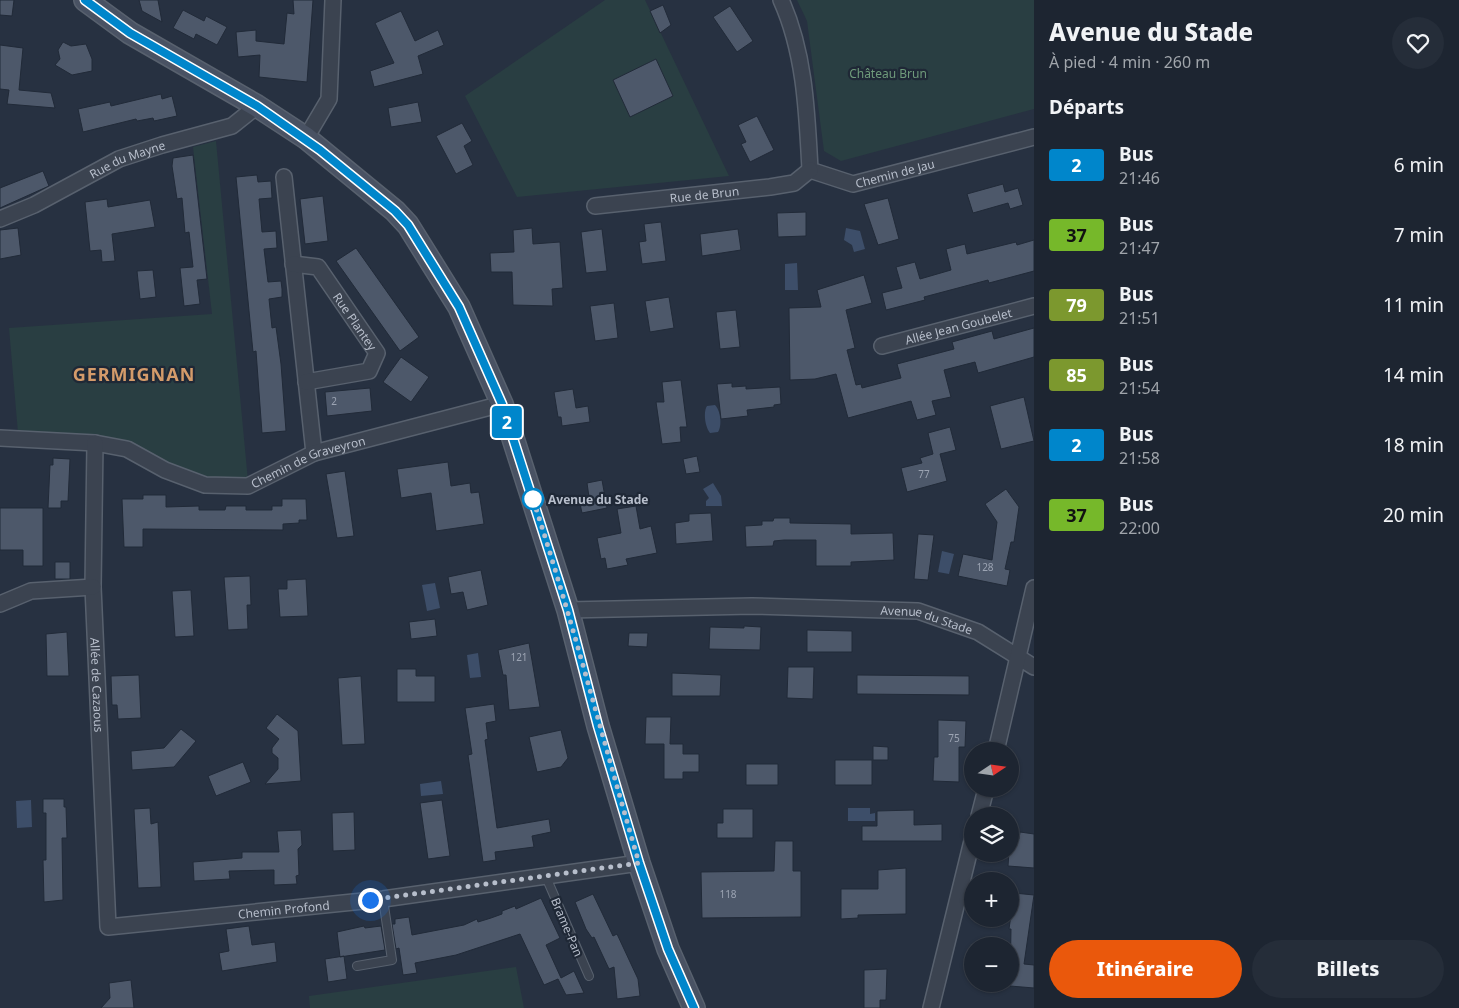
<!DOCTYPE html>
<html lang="fr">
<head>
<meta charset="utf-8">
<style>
  body { margin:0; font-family:"Noto Sans",sans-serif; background:#252d39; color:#f1f3f6; height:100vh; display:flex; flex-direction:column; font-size:19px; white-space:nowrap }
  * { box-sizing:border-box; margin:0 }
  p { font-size:16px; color:#a0a5ab }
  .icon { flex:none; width:28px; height:28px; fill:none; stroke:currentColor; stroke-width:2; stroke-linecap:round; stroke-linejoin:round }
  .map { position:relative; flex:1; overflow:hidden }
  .panel { display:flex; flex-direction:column; background:#1d2531; width:425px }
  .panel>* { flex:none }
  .badge { padding:0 10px; border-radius:4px; font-size:18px; line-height:32px }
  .needle { width:32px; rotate:77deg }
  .tools { position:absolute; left:964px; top:742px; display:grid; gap:10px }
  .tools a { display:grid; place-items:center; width:55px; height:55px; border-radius:50%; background:#1d2531; box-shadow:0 1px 4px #0004,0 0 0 1px #3b424d; font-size:25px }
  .you { position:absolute; width:25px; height:25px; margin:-12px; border:4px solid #fff; border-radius:50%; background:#1a73e8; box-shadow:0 0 0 8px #1a73e833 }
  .map>.badge { position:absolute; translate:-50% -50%; box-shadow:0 0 0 2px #fff }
  h2 { padding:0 15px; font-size:19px; line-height:45px }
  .round { display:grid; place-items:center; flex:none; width:52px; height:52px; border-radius:26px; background:#252d39 }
  .head { display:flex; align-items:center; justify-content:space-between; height:85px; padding:0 15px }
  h1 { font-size:24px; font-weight:800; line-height:38px }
  .button { display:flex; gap:10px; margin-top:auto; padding:10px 15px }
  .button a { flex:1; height:58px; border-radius:30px; background:#ea580c; color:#fff; font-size:20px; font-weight:800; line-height:58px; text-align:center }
  .button a+a { background:#252d39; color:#f1f3f6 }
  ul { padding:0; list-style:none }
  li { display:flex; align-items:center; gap:15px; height:70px; padding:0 15px }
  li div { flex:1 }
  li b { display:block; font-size:19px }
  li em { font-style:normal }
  li .badge { min-width:55px; font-weight:700; text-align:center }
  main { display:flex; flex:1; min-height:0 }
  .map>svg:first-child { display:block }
  .green { fill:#293e42 }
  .water { fill:#3d4e69 }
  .building { fill:#4d586a; stroke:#212a38 }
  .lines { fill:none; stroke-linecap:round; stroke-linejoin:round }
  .service-casing { stroke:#58616e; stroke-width:10 }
  .minor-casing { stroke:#58616e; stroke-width:18 }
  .secondary-casing { stroke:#58616e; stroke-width:24 }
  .service { stroke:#3b4350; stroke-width:8 }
  .minor { stroke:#3b4350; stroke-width:15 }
  .secondary { stroke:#495263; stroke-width:21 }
  .line-casing { stroke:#fff; stroke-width:11 }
  .line { stroke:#0086cb; stroke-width:8 }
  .walk { stroke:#b7becb; stroke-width:5; stroke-dasharray:0 9 }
  .stop-dot { fill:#fff; stroke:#0086cb; stroke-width:2.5 }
  .labels { text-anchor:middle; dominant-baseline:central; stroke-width:4.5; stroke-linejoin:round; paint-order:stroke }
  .number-label { font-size:10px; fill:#9ca4b3 }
  .park-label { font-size:12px; fill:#6f9b7b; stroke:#1f2836 }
  .street-label { font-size:12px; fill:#b7becb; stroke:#1f2836 }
  .stop-label { font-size:12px; font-weight:bold; fill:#b7becb; stroke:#1f2836; text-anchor:start }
  .district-label { font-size:18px; font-weight:bold; letter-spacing:1px; fill:#d49b6a; stroke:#1f2836 }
</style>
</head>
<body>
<main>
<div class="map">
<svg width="1034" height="1008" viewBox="0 0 1034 1008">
  <rect width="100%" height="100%" fill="#273141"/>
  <path class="green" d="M605 0H645L729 176 517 197 465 96Z
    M797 0H1034V109L841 161 824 151 807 21Z
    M216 141 248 481 227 486 203 475 170 472 158 464 18 433 9 328 212 314 193 147Z
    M516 967 524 1008H310L309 996Z"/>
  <path class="water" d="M846 228 860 231 865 249 854 252 852 245 844 240Z
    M797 263 798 290H785V264Z
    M715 405C721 411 722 426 718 432L710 433C705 427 703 412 707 406Z
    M713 483 721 496 722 506H706V501L709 498 703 489Z
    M942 551 954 554 949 574 938 572Z
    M435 583 440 608 427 611 422 585Z
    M478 653 481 677 470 678 467 655Z
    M441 781 443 794 421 796 420 784Z
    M31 800 32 827 17 828 16 801Z
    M848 808H870V814L875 813V821H848Z"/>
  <path class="building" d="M0 0H14L12 16 0 15Z
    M139 0H158L162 22 142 11Z
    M293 0H313L307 82 259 77 260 55 238 57 236 32 256 30V41L284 44 287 13 294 14Z
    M663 5 671 25 660 33 650 11Z
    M730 6 753 41 737 52 713 17Z
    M183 10 204 21 206 16 227 27 217 45 196 34 194 39 173 28Z
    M401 11 415 41 438 30 444 45 418 56 423 74 374 87 370 71 394 63 375 23Z
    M63 42 71 46 86 44 92 59V71L72 75 55 65 60 59 58 50Z
    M0 45 23 48 19 90 51 93 55 108 7 104 9 90 0 89Z
    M656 59 673 96 630 117 613 80Z
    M161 94 162 99 172 96 177 116 154 121 153 118 137 121 136 119 83 132 78 109 110 102 111 106Z
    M418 102 422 122 391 127 388 108Z
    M757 116 774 150 750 162 741 144 746 142 738 125Z
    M462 123 472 141 464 146 473 165 456 174 436 136Z
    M193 155 207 279 197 280 200 304 184 306 180 268 193 267 189 232 185 233 182 198 177 199 172 166 173 158Z
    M43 171 49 186 0 208V188Z
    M257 175 258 182 271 181 272 198 259 199 262 232 276 231 277 248 264 249 268 282 281 281 282 289V297L269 299 272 328 276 327 281 364 286 431 262 433 256 351 253 352 236 177Z
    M1003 184 1005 192 1018 188 1023 205 1010 209 1008 203 973 213 967 194Z
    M323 196 328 241 305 244 300 199Z
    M888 198 899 239 878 245 864 204Z
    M107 199 108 207 150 200 155 227 112 234 115 261 102 262 101 250 90 251 85 202Z
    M806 212V236L778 237 777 213Z
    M661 222 666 261 642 264 639 242 646 241 644 224Z
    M18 228 21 255 0 259V230Z
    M532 228 533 244 560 242 563 288 552 289 553 306 513 305 512 272H491L490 253 514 252 513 230Z
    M602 229 607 271 586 273 581 232Z
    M738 229 741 250 702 256 700 234Z
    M1034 240V271L989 283 988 280 924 297 925 300 886 310 882 293 902 288 896 267 915 262 920 279 951 270 946 249 965 244 967 254 1016 242 1017 245Z
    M356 248 419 337 400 351 336 261Z
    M153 270 156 297 140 299 137 271Z
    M864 275 872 303 846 310 855 348 847 350 856 385 861 384 862 388 901 378 897 364 954 349 952 342 992 331 994 339 1034 328V357L978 373 975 362 944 370 951 397 932 401 936 415 917 420 911 401 848 418 836 374 815 379 790 380 789 308 821 307 817 290Z
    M669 297 674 328 650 332 645 301Z
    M614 303 618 338 595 341 590 306Z
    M736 310 740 347 720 349 716 312Z
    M401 357 429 377 411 402 383 382Z
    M681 380 687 427H680L681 442 662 444 656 402H664L662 382Z
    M732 383V387L746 386V389L780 387 781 404 774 405V407L747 410 748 416 721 419 717 384Z
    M370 388 372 411 327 416 325 392Z
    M573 389 576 408 588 406 590 422 562 426 561 417H558L554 392Z
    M1024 397 1034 441 1001 449 990 406Z
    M950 427 956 450 940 454 947 481 907 492 901 468 922 463 920 458 933 454 928 433Z
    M697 456 700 472 686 474 683 459Z
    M53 458 70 459 68 501H61V508H48L50 465H53Z
    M448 462 451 486 470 483 471 493 479 492 484 524 436 531 431 493 401 498 397 469Z
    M345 471 354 536 337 538 326 474Z
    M602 480 607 508 582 513 579 499 589 497 587 483Z
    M1006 489 1019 507 1014 542H1011L1005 569 1010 570 1007 586 958 576 963 554 992 560 997 522 985 504Z
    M143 495H166V507L199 506V510H225L226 506H246V510H272V506H282V499H306L307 520H299V523L283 524V530L143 529V547H124L122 499H143Z
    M636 506 640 529 651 526 657 553 626 559 628 565 607 569 605 558 601 559 597 538 621 533 617 509Z
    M0 508H43V566H23V550H0Z
    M711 513 713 541 676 544 675 523 689 521V514Z
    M774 518H790V523L851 524V534L893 533 894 560 851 562V566H816V540H784L774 541 773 546 746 547 745 526 762 525V521H773Z
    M918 534 934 535 928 580 914 579Z
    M55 562H70V579H55Z
    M481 570 488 605 467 610 463 592 451 594 448 577Z
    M250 576 251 605H247L248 629 228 630 224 577Z
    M306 579 308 616 280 617 278 589H287V580Z
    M191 590 194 636 175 637 172 591Z
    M435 619 437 636 411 639 409 622Z
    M744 626 761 627 760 650 709 649 710 627 744 628Z
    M807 630 852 631V652H807Z
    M67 632 69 676H47L46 634Z
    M629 633H648L647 647 628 646Z
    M529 643 540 707 509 710 506 675H503L498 650Z
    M788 667H814L813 699 787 698Z
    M397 669H416V676H435V702H397Z
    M672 673 721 675 720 696H672Z
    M139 675 141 718 118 719 117 705H112L111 676Z
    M857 675 969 676V695L857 694Z
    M361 676 365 744 342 745 338 678Z
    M494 704 496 721 486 723 488 739 485 740 497 828 549 819 551 832 532 836 534 847 495 852 496 860 483 862 468 755 472 754 465 708Z
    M277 714 298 731 301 781 265 784 278 769V758L272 753V748L279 739 266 728Z
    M646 717H671L670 744H683V754H699V772H683V779H664V744H645Z
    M938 720 966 721 965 747H959V782L933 781 934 757H938Z
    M181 729 196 741 174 767 132 770 131 751 164 748Z
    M561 730 568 758 561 767 537 772 529 737Z
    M873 746 888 747V760H873Z
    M835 760H872V785H835Z
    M243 762 251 782 216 796 208 776Z
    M746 764H778V785H746Z
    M43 799H64V807H66L67 838H62L63 900 44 902 43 860H46V813H43Z
    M442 800 450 856 428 859 420 803Z
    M150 808 151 824 158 822 161 887 138 888 134 809Z
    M723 809H753V838H717V823H723Z
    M914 810V825L942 824V841H862V826H877V811Z
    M354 812 355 850 333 851 332 813Z
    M301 830 302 845 298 849 299 875 296 876 297 884 274 885V870L229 871 230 879 194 881 193 862 242 858V852H279L277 831Z
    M1020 832 1034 834V868L1008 866 1010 838 1019 839Z
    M775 841H793V871H801V917L702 918 701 872 774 871Z
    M906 868V914L858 915V918L841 919V889H878V870Z
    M1014 893 1034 895 1024 964 1034 965V988L1010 986 1011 929H1009Z
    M593 894 613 936 617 934 638 979 640 996 617 999 614 967 609 969 594 937 592 938 586 929 575 902Z
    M541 898 560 938 546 945 561 978 574 971 584 993 566 995 558 979 544 985 520 934 456 955 415 963 417 973 403 975 399 948 396 949 392 924H395V919L409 917 412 935 464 925 477 919 478 922 491 918 502 914V911L515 906 516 909Z
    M249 926 252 945 275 942 277 962 222 971 219 953 229 951 226 929Z
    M364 926 365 928 381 926 385 950 340 957 337 932Z
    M344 956 347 979 328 982 325 959Z
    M887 969 886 1000H880V1008H864V970Z
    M131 980 134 1008H101L110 998 109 983Z"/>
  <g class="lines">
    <g class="service-casing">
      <path id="service" d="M546 877 589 976
        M357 966 392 960 383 899"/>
    </g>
    <g class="minor-casing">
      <g id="minor">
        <path id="s1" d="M781 0C805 53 807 113 810 170L853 184 1034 137"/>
        <path d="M306 138 329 99 333 0"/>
        <path d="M284 177 314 453"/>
        <path id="s2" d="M595 206 770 187 794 183 810 170"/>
        <path id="s3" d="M0 219 34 205 119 159 162 145 232 126 257 106"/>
        <path id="s4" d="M293 264 318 267 377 353 369 371 306 382"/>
        <path id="s5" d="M882 346 1034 306"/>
        <path id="s6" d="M0 438 95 443 127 449 165 470 205 485 248 486 314 453 502 404"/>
        <path id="s7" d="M95 443 93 587 108 927 383 899 639 863"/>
        <path d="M0 604 31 591 93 587"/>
        <path id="s8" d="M568 610 752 606 918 611 978 632 1034 667"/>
        <path d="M996 751 1034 588"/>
        <path d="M979 816 986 789"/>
        <path d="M931 1008 972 841"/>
      </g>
    </g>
    <g class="secondary-casing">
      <path id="secondary" d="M85 0 130 33 257 106 306 138 395 211 408 225 459 307 502 404 568 610 598 726 639 863 668 949 694 1008"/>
    </g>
    <use href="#service" class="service"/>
    <use href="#minor" class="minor"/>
    <use href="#secondary" class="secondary"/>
  </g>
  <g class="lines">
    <g class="line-casing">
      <path id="line" d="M85 0 130 33 257 106 320 150 395 211 408 225 459 307 502 404 568 610 598 726 639 863 668 949 694 1008"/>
    </g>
    <use href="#line" class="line"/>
    <path class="walk" d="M370 900 639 863C603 740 571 615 531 493L533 499"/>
  </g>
  <circle class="stop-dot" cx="533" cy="499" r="10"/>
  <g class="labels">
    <g class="number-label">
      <text x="334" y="401">2</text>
      <text x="924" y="474">77</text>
      <text x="985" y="567">128</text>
      <text x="519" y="657">121</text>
      <text x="954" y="738">75</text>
      <text x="728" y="894">118</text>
    </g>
    <g class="park-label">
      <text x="888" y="73">Château Brun</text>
    </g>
    <g class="street-label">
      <text stroke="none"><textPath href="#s3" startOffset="141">Rue du Mayne</textPath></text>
      <text stroke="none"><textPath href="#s1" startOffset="262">Chemin de Jau</textPath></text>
      <text stroke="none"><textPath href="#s2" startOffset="110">Rue de Brun</textPath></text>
      <text stroke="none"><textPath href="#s4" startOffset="91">Rue Plantey</textPath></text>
      <text stroke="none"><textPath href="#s5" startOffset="79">Allée Jean Goubelet</textPath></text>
      <text stroke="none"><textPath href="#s6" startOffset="322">Chemin de Graveyron</textPath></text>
      <text stroke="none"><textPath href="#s8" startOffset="360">Avenue du Stade</textPath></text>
      <text stroke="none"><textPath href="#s7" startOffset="242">Allée de Cazaous</textPath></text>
      <text stroke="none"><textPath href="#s7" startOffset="661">Chemin Profond</textPath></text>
      <text transform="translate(567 927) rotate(67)">Brame-Pan</text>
    </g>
    <g class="stop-label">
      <text x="548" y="499">Avenue du Stade</text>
    </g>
    <g class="district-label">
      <text x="134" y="374">GERMIGNAN</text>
    </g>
  </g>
</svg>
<div class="tools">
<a><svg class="needle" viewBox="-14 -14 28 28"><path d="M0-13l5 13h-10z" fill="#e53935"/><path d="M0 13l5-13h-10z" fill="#a0a5ab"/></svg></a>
<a><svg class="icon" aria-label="layers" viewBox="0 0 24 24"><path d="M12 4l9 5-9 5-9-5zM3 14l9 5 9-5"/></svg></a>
<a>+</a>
<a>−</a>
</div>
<div class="you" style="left:370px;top:900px"></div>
<b class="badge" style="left:507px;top:422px;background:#0086cb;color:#fff">2</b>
</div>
<section class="panel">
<div class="head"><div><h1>Avenue du Stade</h1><p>À pied · 4 min · 260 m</p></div><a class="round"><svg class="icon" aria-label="heart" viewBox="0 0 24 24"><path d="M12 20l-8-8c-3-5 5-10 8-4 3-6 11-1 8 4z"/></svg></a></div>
<h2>Départs</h2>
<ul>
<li><span class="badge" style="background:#0086cb;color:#fff">2</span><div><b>Bus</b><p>21:46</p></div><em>6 min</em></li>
<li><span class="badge" style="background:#76b82a;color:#111">37</span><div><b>Bus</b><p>21:47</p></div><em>7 min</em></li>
<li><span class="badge" style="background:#7c982e;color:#fff">79</span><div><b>Bus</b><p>21:51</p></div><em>11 min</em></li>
<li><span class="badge" style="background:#7c982e;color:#fff">85</span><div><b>Bus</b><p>21:54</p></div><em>14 min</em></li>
<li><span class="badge" style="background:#0086cb;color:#fff">2</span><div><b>Bus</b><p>21:58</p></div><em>18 min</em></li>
<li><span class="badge" style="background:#76b82a;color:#111">37</span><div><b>Bus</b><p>22:00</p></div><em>20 min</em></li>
</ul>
<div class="button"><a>Itinéraire</a><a>Billets</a></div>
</section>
</main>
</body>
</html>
